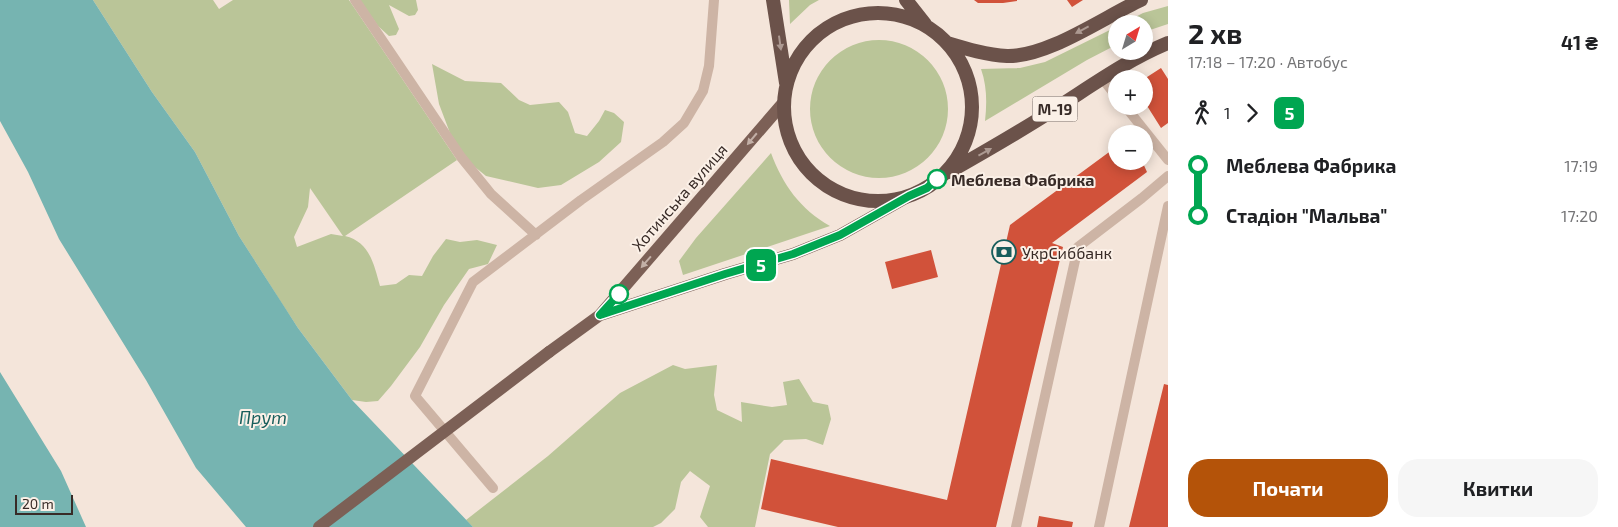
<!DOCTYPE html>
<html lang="uk">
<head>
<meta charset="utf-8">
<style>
  body { margin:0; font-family:"Exo 2",sans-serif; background:#f6f6f6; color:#202124; height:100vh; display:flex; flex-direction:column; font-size:19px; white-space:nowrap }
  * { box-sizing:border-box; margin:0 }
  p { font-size:16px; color:#757577 }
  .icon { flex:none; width:28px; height:28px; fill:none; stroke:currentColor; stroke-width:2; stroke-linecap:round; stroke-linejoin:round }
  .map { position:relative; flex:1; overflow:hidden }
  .details { display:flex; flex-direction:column; background:#fff; width:450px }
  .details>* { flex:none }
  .badge { padding:0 10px; border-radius:8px; font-size:18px; line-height:32px }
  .needle { width:32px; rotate:38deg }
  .fabs { position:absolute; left:1108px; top:15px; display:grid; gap:10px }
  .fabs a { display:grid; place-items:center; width:45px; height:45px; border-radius:50%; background:#fff; box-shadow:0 2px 12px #0003; font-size:25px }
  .scale { position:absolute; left:15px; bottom:12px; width:58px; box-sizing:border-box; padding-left:5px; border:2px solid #382b27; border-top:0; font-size:14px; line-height:18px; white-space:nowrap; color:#382b27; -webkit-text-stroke:4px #fbf0e7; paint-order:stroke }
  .map>.badge { position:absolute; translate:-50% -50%; box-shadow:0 0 0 2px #fff }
  .legs { display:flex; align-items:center; gap:8px; height:55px; padding:0 20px; font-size:16px }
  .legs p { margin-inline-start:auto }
  .summary { display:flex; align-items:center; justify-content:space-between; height:85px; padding:0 20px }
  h1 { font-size:28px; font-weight:700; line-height:38px }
  .cta { display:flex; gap:10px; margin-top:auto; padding:10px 20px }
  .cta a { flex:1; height:58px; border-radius:20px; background:#b45309; color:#fff; font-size:20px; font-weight:700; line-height:58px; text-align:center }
  .cta a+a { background:#f6f6f6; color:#202124 }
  ul { padding:0 20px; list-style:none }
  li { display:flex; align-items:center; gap:18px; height:50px; font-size:19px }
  li i { display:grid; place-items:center; width:8px; height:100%; margin:0 6px; background:currentColor }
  li i::after { content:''; width:12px; height:12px; margin:-6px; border:4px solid; border-radius:50%; background:#fff }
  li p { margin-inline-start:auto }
  li:first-child i { background:linear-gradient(#0000 50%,currentColor 0) }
  li:last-child i { background:linear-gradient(currentColor 50%,#0000 0) }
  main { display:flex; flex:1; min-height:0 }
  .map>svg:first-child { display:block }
  .green { fill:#bac598; fill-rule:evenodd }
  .water { fill:#76b4b1 }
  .building { fill:#d1523a }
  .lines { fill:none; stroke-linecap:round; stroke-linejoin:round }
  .service { stroke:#cdb4a5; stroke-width:10 }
  .primary { stroke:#7c6056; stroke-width:12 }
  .trunk { stroke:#6b524a; stroke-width:14 }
  .primary-bridge { stroke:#7c6056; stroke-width:12 }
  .oneway { fill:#ac9991 }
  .oneway2 { fill:#c2afa6 }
  .line-1-casing { stroke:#fff; stroke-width:11 }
  .line-1 { stroke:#00a651; stroke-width:8 }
  .stop-1-dot { fill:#fff; stroke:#00a651; stroke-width:2.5 }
  .labels { text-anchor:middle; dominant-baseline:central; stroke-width:4; stroke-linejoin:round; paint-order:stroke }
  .shield { fill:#fbf0e7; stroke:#726661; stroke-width:1 }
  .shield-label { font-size:15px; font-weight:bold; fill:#382b27 }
  .stop-label { font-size:16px; font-weight:bold; fill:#382b27; stroke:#fbf0e7; text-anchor:start }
  .street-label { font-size:16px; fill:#382b27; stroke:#fbf0e7 }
  .poi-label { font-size:16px; fill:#382b27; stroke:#fbf0e7; text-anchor:start }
  .water-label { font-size:18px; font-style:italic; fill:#185e5c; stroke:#fbf0e7 }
</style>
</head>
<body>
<main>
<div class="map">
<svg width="1168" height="527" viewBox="0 0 1168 527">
  <rect width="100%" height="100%" fill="#f4e5da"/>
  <path class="green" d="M93 0H213L219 9 233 0H349L457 160 345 236C370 242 374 265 380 286L396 284 409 275 422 276 433 256 446 239 460 242 477 240 497 245 488 264 469 269 444 305 420 347 391 386 378 401 366 402 352 400 298 328 281 302 239 236 195 152 152 92ZM310 188 343 236 331 234 297 247 294 237 308 207Z
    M360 0H416L418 10 415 15 409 16 389 5 399 29 396 35 389 36 378 26Z
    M789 0H819L810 5 790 24Z
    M1168 6V24L1144 32V24H1122L1143 13Z
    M1116 27V45L1087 60 985 121C987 103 987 86 981 69L1020 68 1045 62Z
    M810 109a69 69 0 1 1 138 0a69 69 0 1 1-138 0Z
    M432 64 465 81 501 83 519 100 530 105 559 102 568 112 575 133 587 136 599 121 605 110 614 113 624 122 621 142 599 162 561 185 538 188 486 176 470 163 450 133 439 104Z
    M771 153C783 185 800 209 830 226L683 275 679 261 696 238Z
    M673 365 685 369 717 365 714 395 717 410 742 422 741 402 772 407 787 405 783 382 799 379 813 402 828 405 831 419 823 445 806 439 784 440 770 454 755 527H708L700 517 710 486 690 471 681 482 675 509 661 523 653 527H473L466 520 548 456 620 393Z"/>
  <path class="water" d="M0 0H93L152 92 195 152 239 236 298 328 352 400 473 527H246L196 468 146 380 59 239 28 172 0 121Z
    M0 372 61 471 86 527H0Z"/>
  <path class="building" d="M974 0H1017V1L1003 3H978Z
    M1067 0H1083L1072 7Z
    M1161 68 1168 79V123L1161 128 1144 101V79Z
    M1116 147V161H1142L1147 172 1052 243 1063 247 996 527H838L761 509 771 459 947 500 1010 225Z
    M931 250 938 277 892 289 885 262Z
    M1164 384 1168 385V527H1129Z
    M1039 516 1073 522 1072 527H1037Z"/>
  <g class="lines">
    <path class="service" d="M355 0 461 157 491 194 536 235
      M1102 78 1116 96
      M1125 106 1168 160
      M493 488 415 396 473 282 581 200 663 142 684 123 703 91 709 66 714 0
      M1016 527 1078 247 1142 198 1168 176
      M1099 527 1168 206"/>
    <path class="primary" d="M600 315 725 274 793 254 840 235 909 196
      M549 352 600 315 784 102"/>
    <path class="trunk" d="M773 0 786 83
      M906 0 925 24
      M784 107a94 94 0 1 1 188 0a94 94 0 1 1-188 0Z
      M947 43C967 49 987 55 1007 56 1048 57 1104 17 1141 0
      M949 172C986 151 1023 130 1058 107 1094 84 1129 59 1168 43"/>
    <path class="primary-bridge" d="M319 527 549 352"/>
  </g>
  <defs><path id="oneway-solid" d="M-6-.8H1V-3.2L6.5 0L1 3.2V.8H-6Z" transform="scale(1.25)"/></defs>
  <g class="oneway">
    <use href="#oneway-solid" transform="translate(1082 30) rotate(152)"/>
    <use href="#oneway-solid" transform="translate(780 43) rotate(82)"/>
    <use href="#oneway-solid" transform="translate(985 152) rotate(-29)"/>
  </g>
  <g class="oneway2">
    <use href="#oneway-solid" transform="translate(752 139) rotate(130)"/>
    <use href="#oneway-solid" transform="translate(646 262) rotate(131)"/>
  </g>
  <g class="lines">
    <g class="line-1-casing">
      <path id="line-1" d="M619 294 600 315 725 274 793 254 840 235 909 196 927 188 937 179"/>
    </g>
    <use href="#line-1" class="line-1"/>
  </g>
  <defs>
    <g id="bank-ring" transform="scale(1.25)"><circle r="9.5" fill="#fbf0e7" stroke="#185e5c" stroke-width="1.5"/><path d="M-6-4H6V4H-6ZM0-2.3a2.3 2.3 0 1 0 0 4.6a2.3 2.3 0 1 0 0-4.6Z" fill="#185e5c"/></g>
  </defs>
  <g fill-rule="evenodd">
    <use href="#bank-ring" x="1004" y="252"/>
  </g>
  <g class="stop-1-dot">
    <circle cx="937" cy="179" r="9"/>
    <circle cx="619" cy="294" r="9"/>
  </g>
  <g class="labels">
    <rect class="shield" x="1032.5" y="96.5" width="45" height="25" rx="4"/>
    <g class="shield-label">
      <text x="1055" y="109">М-19</text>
    </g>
    <g class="stop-label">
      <text x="951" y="179">Меблева Фабрика</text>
    </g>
    <g class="street-label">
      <text transform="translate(679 197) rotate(-49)">Хотинська вулиця</text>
    </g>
    <g class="poi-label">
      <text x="1022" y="252">УкрСиббанк</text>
    </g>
    <g class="water-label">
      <text x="263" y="417">Прут</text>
    </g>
  </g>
</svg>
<div class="fabs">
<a><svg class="needle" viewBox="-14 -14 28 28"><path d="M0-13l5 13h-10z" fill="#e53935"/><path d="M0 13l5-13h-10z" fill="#757577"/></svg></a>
<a>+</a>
<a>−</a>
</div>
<div class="scale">20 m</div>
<b class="badge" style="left:761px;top:265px;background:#00a651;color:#fff">5</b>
</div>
<section class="details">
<div class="summary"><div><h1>2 хв</h1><p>17:18 – 17:20 · Автобус</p></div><b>41 ₴</b></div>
<div class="legs"><svg class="icon" aria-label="walk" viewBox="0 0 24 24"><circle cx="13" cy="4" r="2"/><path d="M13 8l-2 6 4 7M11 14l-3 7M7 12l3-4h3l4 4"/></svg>1<svg class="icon" aria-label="forward" viewBox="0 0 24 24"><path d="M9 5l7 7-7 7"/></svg><b class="badge" style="background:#00a651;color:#fff">5</b></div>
<ul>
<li><i style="color:#00a651"></i><b>Меблева Фабрика</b><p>17:19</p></li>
<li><i style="color:#00a651"></i><b>Стадіон &quot;Мальва&quot;</b><p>17:20</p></li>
</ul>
<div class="cta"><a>Почати</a><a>Квитки</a></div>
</section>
</main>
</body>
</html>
